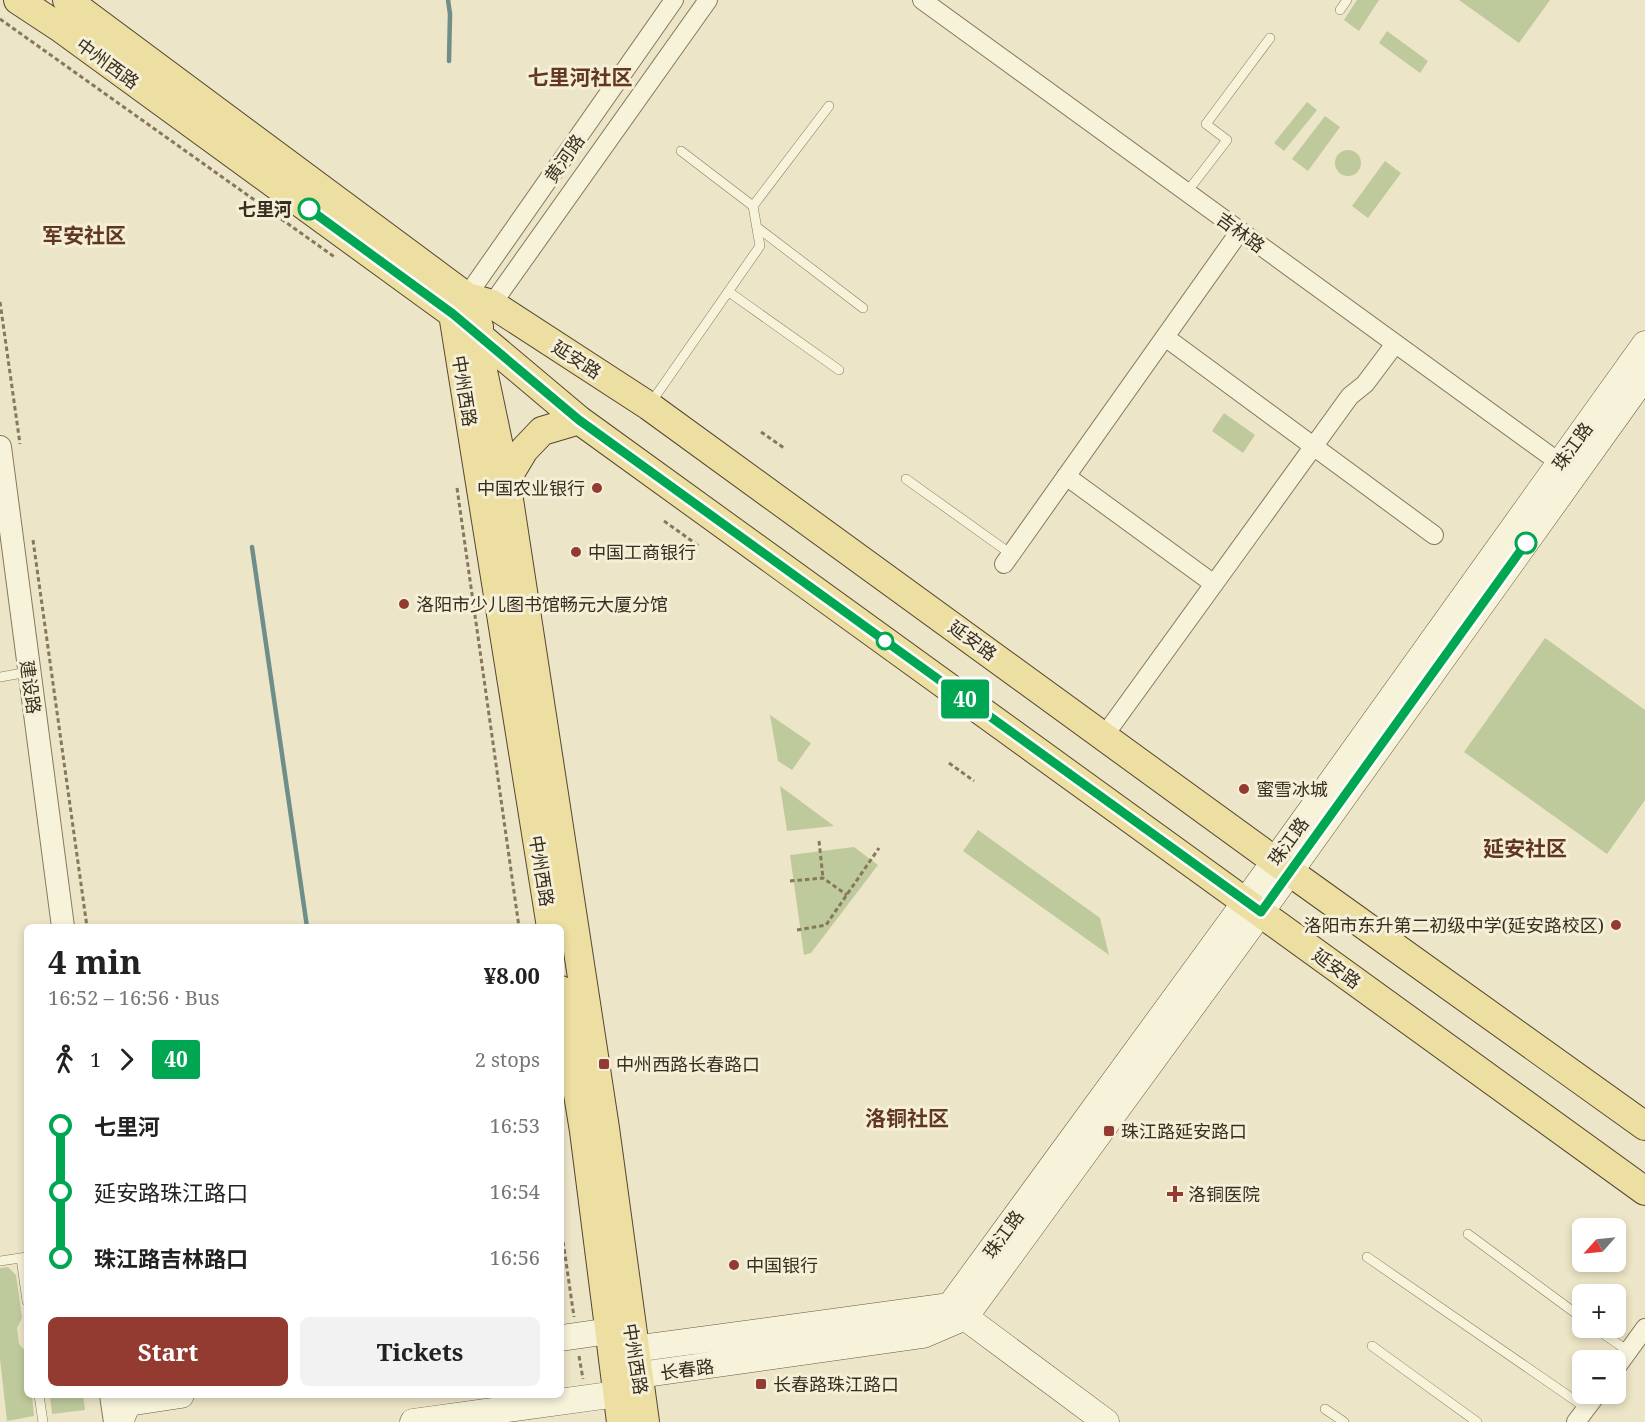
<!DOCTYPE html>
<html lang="en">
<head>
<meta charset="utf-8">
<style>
  body { margin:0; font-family:"Noto Serif","Noto Sans SC",serif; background:#f2f2f2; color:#222; height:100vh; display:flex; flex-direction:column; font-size:22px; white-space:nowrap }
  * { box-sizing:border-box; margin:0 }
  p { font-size:20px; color:#767676 }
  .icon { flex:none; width:33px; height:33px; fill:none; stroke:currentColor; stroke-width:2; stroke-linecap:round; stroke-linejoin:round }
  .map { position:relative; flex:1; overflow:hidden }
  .panel { position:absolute; left:24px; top:924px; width:540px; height:474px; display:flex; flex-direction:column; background:#fff; border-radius:9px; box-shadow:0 3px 9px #0003 }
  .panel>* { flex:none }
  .badge { padding:0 12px; border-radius:4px; font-size:21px; line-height:39px }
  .needle { width:39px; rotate:243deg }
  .tools { position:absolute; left:1572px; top:1218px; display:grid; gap:12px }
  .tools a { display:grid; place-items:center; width:54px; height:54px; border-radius:9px; background:#fff; box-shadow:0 3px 9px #0003; font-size:30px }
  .map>.badge { position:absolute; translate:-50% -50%; box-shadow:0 0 0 3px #fff }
  .legs { display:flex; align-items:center; gap:9px; height:66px; padding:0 24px; font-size:20px }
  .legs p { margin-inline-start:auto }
  .head { display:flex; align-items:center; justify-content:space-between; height:102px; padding:0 24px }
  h1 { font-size:33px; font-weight:700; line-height:45px }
  .cta { display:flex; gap:12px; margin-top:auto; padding:12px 24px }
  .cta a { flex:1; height:69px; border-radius:9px; background:#933b31; color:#fff; font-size:24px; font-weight:700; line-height:69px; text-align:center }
  .cta a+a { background:#f2f2f2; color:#222 }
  ul { padding:0 24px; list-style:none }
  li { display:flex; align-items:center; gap:21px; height:66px; font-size:22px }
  li i { display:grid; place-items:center; width:9px; height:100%; margin:0 8px; background:currentColor }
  li i::after { content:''; width:15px; height:15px; margin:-8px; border:4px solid; border-radius:50%; background:#fff }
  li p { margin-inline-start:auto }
  li:first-child i { background:linear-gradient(#0000 50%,currentColor 0) }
  li:last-child i { background:linear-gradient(currentColor 50%,#0000 0) }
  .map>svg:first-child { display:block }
  .green { fill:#bfca9c }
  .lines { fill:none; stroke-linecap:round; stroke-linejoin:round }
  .stream { stroke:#6f8e8a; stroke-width:4.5 }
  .service-casing { stroke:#87785d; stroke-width:10 }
  .minor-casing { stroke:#87785d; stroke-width:20 }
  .tertiary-casing { stroke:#87785d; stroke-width:24 }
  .secondary-casing { stroke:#695941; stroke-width:27 }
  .primary-casing { stroke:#554631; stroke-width:30 }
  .path { stroke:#87785d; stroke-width:3; stroke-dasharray:4.5 3; stroke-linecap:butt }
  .service { stroke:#f7f2da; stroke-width:9 }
  .minor { stroke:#f7f2da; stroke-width:18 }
  .tertiary { stroke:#f7f2da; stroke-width:22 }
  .secondary { stroke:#f7f2da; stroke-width:26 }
  .primary { stroke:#eddea2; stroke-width:28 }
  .line-1-casing { stroke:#fff; stroke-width:14 }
  .line-1 { stroke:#00a651; stroke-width:9 }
  .stop-1-dot { fill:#fff; stroke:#00a651; stroke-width:3 }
  .poi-dot { fill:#933b31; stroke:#f4efd6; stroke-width:2 }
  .labels { text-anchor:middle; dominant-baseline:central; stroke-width:6; stroke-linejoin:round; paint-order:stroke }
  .street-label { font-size:18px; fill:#382e20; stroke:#f4efd6 }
  .stop-label { font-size:18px; font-weight:bold; fill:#382e20; stroke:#f4efd6; text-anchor:end }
  .poi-label { font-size:18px; fill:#382e20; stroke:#f4efd6; text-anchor:start }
  .quarter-label { font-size:21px; font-weight:bold; fill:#623722; stroke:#f4efd6 }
</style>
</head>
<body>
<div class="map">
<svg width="1645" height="1422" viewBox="0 0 1645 1422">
  <rect width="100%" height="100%" fill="#ece5c7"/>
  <path class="green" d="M1357 0H1379L1359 31 1344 20Z
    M1459 0H1550L1519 43Z
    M1387 31 1428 61 1420 73 1379 43Z
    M1307 102 1317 110 1284 151 1274 143Z
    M1325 116 1340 127 1308 171 1292 159Z
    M1335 163a13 13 0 1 1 26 0a13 13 0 1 1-26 0Z
    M1385 161 1401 173 1368 218 1352 206Z
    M1224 413 1255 435 1243 453 1212 431Z
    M1545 638 1645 710V800L1607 854 1464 752Z
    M770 715 811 743 792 770 778 761Z
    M780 786 834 826 787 831Z
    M978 830 1100 918 1109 955 963 851Z
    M854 847 878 865 811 953 804 955 790 855Z
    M8 1267 16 1275 22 1318 17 1328 19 1344 27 1353V1395H32L34 1416 7 1421 0 1359V1268Z
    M50 1395H83L85 1410 52 1414Z"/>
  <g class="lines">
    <path class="stream" d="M448 0 450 14 449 61
      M252 547 307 927"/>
    <g class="service-casing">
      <path id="service" d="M1340 10 1347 0
        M681 151 753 206
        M1187 192 1227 140 1206 124 1270 38
        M758 228 863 308
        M729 292 839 370
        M650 404 760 246 753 206 829 106
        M906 479 1011 554
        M0 677 28 672
        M1468 1234 1582 1318
        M1367 1257 1586 1408
        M21 1258 27 1301
        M0 1261 27 1257
        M1595 1328 1628 1351
        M1372 1346 1477 1422
        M39 1395 43 1422
        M1325 1409 1344 1422"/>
    </g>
    <g class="minor-casing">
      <path id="minor" d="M922 0 1560 463
        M462 303 674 0
        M492 304 708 0
        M1165 337 1434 535
        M1066 476 1214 584
        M1004 564 1240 231
        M1104 736 1350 396 1365 384 1395 344
        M1616 1368 1645 1328
        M1576 1422 1597 1394"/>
    </g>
    <g class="tertiary-casing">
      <path id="tertiary" d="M0 447 63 927
        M111 1395 115 1422"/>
    </g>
    <g class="secondary-casing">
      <path id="secondary" d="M950 1306 1246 901 1645 344
        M965 1317 1261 912 1645 376
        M561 1338 610 1331 634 1349 950 1306 1106 1422
        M120 1422 128 1403 181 1395
        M413 1422 617 1394 639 1375 923 1335 965 1317"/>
    </g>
    <g class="primary-casing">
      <path id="primary" d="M18 0 59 27 453 314 579 420 1645 1191
        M67 0 467 297 492 304 649 406 1290 872 1645 1126
        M453 314 551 927
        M479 327 475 333 506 480 605 1128 645 1422
        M506 480 524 450 542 431 579 420
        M561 990 584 1131 621 1422"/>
    </g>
    <path class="path" d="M0 19 336 258
      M0 302 20 444
      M761 432 784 448
      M457 488 519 927
      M664 521 699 546
      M33 540 87 927
      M949 763 974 781
      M819 841 823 878
      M790 881 823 878 847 895
      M797 930 826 925 879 848
      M561 1227 574 1317
      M579 1356 583 1379"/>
    <use href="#service" class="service"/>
    <use href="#minor" class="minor"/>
    <use href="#tertiary" class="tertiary"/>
    <use href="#secondary" class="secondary"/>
    <use href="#primary" class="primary"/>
  </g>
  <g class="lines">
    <g class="line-1-casing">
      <path id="line-1" d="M309 209 453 314 579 420 1261 912 1526 543"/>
    </g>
    <use href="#line-1" class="line-1"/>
  </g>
  <g class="stop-1-dot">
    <circle cx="309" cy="209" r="10"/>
    <circle cx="1526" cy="543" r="10"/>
    <circle cx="885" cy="641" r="8"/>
  </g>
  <g class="poi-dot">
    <circle cx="597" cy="488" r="6"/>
    <circle cx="576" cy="552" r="6"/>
    <circle cx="404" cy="604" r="6"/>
    <circle cx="1244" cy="789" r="6"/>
    <circle cx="1616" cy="925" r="6"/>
    <rect x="598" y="1058" width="12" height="12" rx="3"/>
    <rect x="1103" y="1125" width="12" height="12" rx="3"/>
    <path d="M1172 1185h6v6h6v6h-6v6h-6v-6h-6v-6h6z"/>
    <circle cx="734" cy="1265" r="6"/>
    <rect x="755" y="1378" width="12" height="12" rx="3"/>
  </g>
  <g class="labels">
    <g class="street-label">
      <text transform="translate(108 63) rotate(36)">中州西路</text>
      <text transform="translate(564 158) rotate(-55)">黄河路</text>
      <text transform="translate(1241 232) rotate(36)">吉林路</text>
      <text transform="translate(577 359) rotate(33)">延安路</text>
      <text transform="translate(465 391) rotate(81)">中州西路</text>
      <text transform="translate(1572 446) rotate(-54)">珠江路</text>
      <text transform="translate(973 640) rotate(36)">延安路</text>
      <text transform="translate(31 687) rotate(82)">建设路</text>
      <text transform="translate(1288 841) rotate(-54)">珠江路</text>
      <text transform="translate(542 871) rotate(81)">中州西路</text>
      <text transform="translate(1337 968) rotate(36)">延安路</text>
      <text transform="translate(1003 1234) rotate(-54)">珠江路</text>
      <text transform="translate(636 1359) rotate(81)">中州西路</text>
      <text transform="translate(687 1369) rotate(-8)">长春路</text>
    </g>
    <g class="stop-label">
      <text x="292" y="209">七里河</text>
    </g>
    <g class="poi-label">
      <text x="585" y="488" text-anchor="end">中国农业银行</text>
      <text x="588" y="552">中国工商银行</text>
      <text x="416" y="604">洛阳市少儿图书馆畅元大厦分馆</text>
      <text x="1256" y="789">蜜雪冰城</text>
      <text x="1604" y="925" text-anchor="end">洛阳市东升第二初级中学(延安路校区)</text>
      <text x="616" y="1064">中州西路长春路口</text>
      <text x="1121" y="1131">珠江路延安路口</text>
      <text x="1188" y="1194">洛铜医院</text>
      <text x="746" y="1265">中国银行</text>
      <text x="773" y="1384">长春路珠江路口</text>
    </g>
    <g class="quarter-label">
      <text x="580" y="77">七里河社区</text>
      <text x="84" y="235">军安社区</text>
      <text x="1525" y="848">延安社区</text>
      <text x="907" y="1118">洛铜社区</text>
    </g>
  </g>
</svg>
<div class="tools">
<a><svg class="needle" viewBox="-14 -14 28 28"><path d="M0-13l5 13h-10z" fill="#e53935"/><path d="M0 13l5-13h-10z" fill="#767676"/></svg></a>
<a>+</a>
<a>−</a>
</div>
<b class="badge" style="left:965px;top:699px;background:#00a651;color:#fff">40</b>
<section class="panel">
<div class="head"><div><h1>4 min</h1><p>16:52 – 16:56 · Bus</p></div><b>¥8.00</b></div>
<div class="legs"><svg class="icon" aria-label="walk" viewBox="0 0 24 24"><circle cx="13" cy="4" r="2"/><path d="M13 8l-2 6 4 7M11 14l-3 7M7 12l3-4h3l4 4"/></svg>1<svg class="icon" aria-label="forward" viewBox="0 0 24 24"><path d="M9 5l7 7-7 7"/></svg><b class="badge" style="background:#00a651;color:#fff">40</b><p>2 stops</p></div>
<ul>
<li><i style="color:#00a651"></i><b>七里河</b><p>16:53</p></li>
<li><i style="color:#00a651"></i><span>延安路珠江路口</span><p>16:54</p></li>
<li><i style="color:#00a651"></i><b>珠江路吉林路口</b><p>16:56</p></li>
</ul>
<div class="cta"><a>Start</a><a>Tickets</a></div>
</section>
</div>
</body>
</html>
